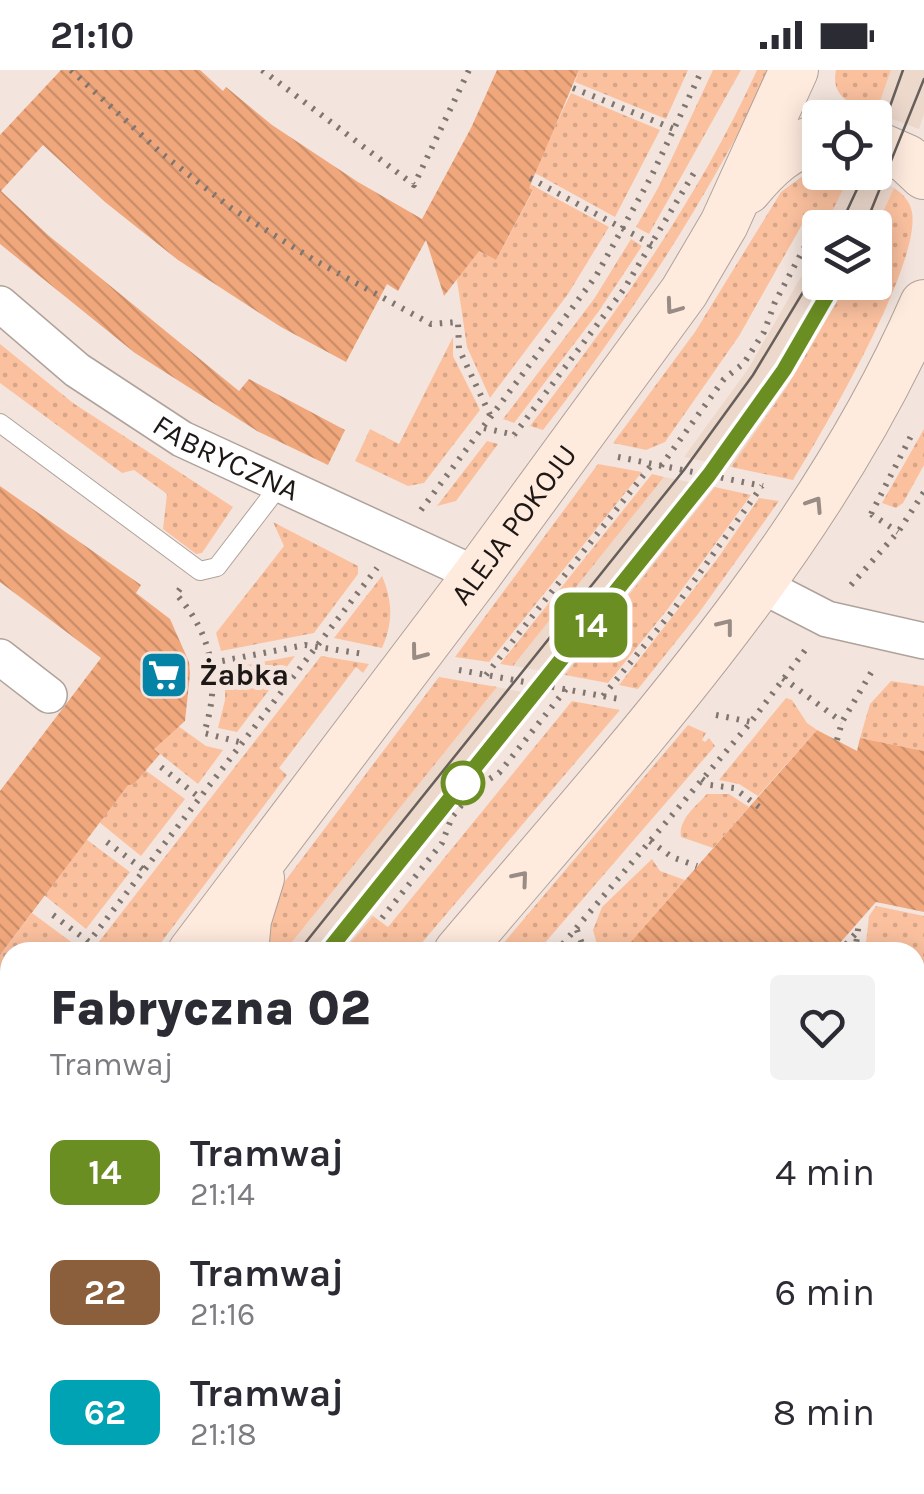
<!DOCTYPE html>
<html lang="pl">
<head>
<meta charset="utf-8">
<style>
  body { margin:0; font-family:Karla,sans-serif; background:#f2f2f3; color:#2b2b33; height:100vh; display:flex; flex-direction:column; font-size:38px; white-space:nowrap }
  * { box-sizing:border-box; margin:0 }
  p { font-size:32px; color:#7c7c81 }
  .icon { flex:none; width:55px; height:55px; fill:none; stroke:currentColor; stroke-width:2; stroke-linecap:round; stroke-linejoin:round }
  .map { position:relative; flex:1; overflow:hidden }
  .panel { position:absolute; left:0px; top:872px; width:925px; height:552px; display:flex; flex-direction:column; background:#fff; border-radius:30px 30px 0 0; box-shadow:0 5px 25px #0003 }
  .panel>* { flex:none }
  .badge { padding:0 20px; border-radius:15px; font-size:35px; line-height:65px }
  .tools { position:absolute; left:802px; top:30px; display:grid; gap:20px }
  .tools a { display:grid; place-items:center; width:90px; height:90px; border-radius:10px; background:#fff; box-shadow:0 5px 25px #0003; font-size:50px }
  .map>.badge { position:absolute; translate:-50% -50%; box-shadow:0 0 0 5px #fff }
  .round { display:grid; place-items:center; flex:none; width:105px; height:105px; border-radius:10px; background:#f2f2f3 }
  .headline { display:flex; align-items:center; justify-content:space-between; height:170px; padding:0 50px }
  h1 { font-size:48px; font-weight:800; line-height:75px }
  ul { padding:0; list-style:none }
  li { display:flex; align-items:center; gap:30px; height:120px; padding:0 50px }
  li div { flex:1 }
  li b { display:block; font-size:38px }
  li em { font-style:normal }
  li .badge { min-width:110px; font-weight:700; text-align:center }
  .status { display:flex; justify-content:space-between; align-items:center; height:70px; padding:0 50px; background:#fff; direction:ltr }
  .status svg { height:28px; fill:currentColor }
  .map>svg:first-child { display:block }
  .built { fill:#edd8cc }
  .grass { fill:url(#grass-dots) }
  .garden { fill:#fbc19f }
  .building { fill:url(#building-back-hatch) }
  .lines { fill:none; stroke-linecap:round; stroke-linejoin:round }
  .service-casing { stroke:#afa29a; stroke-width:20 }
  .minor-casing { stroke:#afa29a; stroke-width:38 }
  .secondary-casing { stroke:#afa29a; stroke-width:50 }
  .path { stroke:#7f7671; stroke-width:6; stroke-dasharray:2.5 8; stroke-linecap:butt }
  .service { stroke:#fff; stroke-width:18 }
  .minor { stroke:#fff; stroke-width:35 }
  .secondary { stroke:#ffeade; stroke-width:48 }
  .tram { stroke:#675f5a; stroke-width:2.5 }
  .oneway { stroke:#998c84 }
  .line-casing { stroke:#fff; stroke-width:22 }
  .line { stroke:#6b8e23; stroke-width:15 }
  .stop-dot { fill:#fff; stroke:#6b8e23; stroke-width:5 }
  .labels { text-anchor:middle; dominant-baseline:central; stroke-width:10; stroke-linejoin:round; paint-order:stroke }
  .street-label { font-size:30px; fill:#1d1815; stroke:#f3e5dd }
  .poi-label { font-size:30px; font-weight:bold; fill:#1d1815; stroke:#f3e5dd; text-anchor:start }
</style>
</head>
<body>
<div class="status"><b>21:10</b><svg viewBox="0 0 49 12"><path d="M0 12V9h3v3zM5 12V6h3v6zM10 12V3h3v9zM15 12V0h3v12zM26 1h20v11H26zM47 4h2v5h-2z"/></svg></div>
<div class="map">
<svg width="924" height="1424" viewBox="0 0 924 1424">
  <defs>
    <pattern id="grass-dots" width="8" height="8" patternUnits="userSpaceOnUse" patternTransform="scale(2.5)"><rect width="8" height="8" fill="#fbc19f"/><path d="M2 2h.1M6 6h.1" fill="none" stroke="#d7a588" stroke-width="1.8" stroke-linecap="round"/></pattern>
    <pattern id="building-back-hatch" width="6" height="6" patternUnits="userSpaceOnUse" patternTransform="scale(2.5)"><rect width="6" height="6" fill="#f0a77c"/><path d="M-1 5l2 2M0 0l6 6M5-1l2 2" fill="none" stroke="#cd8f6a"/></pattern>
  </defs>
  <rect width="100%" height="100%" fill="#f3e5dd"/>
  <path class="built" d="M891 0H924V44L919 59 876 43Z
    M851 103H861L894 118 875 159 828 157 827 152Z
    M820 174V212L848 213 786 318 731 397 684 387 748 299Z
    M664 407 715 417 565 605 513 596Z
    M497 617 543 626 370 843 373 846 343 882H284Z
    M10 1225V1297L0 1310V1237Z
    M118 1415H736L728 1424H111Z"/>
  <path class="grass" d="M579 0H688L666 49 575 12Z
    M713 0H741L649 164 636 157 658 118Z
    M757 0H771C707 129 631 247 543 360L530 356C616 244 698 129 757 0Z
    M836 0H891L876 43C854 35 830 29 836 0Z
    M571 23 660 60 615 147 533 102Z
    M820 100V102L851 103 827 152 808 144 739 266 665 372 646 380 613 373 695 262 781 122 804 105Z
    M528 113 609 157 568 224 490 328 467 277 457 210 473 178 496 190 533 121 526 116Z
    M894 118C903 124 910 131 912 142 921 195 823 361 793 410L731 397 786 318 848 213 875 212V159Z
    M631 169 642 176 599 241 514 353 503 349 594 229Z
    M453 267V286L480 340 424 413 408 416 355 391 370 359 399 374Z
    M0 274 73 333 233 437 202 483 196 484 163 459 167 424 134 400 122 403 0 313Z
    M924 359V395L903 433 896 438 882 433Z
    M487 371 498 374 456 431 437 436Z
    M598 394 642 402 489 592 455 587Z
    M652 404 664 407 513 596 500 594Z
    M715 417 751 425 667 540 608 613 565 605Z
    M759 428 779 431 698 544 638 619 619 615 718 488Z
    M273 452 358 496V504L314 563 221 581 216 563 284 476Z
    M382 506C393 532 393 553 382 578L334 568Z
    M295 586 237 662 218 658 225 630V599Z
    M321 586 369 594 363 603 356 597 279 698 287 705 154 882H91Z
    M439 607 497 617 284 882H259L273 827Z
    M891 611 924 616V681L860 668 870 634Z
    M786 628 792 630 807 653 817 660 758 726 739 714 719 710Z
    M572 631 620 640 414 882H343L373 846 388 857Z
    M174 653 206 676 223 680 198 714 154 679Z
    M688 655 706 663 702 670 705 672 709 668 715 676 537 882H496Z
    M141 697 185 729 141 786 99 752 128 713 134 714 142 704Z
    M707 724H729L749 737 713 778 681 767C678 750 696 736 707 724Z
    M86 769 130 802 86 859 44 825Z
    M652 789 660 801 685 810 622 882H599L593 860 602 837Z
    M876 836 924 846V934L915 932V882H865L869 846Z
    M32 843 74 874 67 882H10V913L0 906V885Z
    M915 965 924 973V1023L915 1018Z
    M10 988V1074L0 1088V1000Z
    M924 1069V1115L915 1125V1080Z
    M10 1178V1225L0 1237V1192Z
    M10 1297V1340L0 1351V1310Z
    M223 1415H305L315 1424H244Z"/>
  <path class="garden" d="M116 1415H223L244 1424H109Z
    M320 1415H404L414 1424H330Z"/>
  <path class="building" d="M61 0H200L223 21 226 17 272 55 358 112 422 149 471 58 497 0H579L529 118 533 120 496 190 479 181 444 226 426 170 398 221 387 214 346 292 281 257 178 190 105 132 43 75 1 121 48 165 239 321 249 309 345 360 328 395 257 361 135 283 0 174V65Z
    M0 416 141 515 136 523 170 549 189 592 190 604 185 651 154 679 160 684 134 714 128 715 0 885V721L101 588 0 512Z
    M817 660 857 681 860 668 924 681V842L876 832 832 882H622Z"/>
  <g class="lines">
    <g class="service-casing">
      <path id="service" d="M0 353 200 501 217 497 279 416
        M915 1156 924 1146
        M915 1297 924 1286
        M43 1415 44 1424
        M830 1415 867 1424
        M686 1424 695 1415
        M804 1424 812 1415"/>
    </g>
    <g class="minor-casing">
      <g id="minor">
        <path id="s1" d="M0 234 77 300 182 369 477 505"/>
        <path d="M759 514 827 549 924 571"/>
        <path d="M0 587 49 625"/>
      </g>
    </g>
    <g class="secondary-casing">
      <g id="secondary">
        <path d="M875 75 907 89 924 105"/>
        <path d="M747 120C766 97 789 74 820 69"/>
        <path id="s2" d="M192 882 477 505 684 222 724 154 794 0"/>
        <path d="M244 882 247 850 260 808"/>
        <path d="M458 882C628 681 818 478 924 234"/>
        <path d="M0 1139 10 1125"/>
        <path d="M0 1397 10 1386"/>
      </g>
    </g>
    <path class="path" d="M71 0 160 82 231 138 314 190 431 254 458 252 459 279 491 347
      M262 0 414 115 469 0
      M573 18 674 59
      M530 108 653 175
      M484 358 515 365
      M514 365 624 219 697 98
      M618 387 763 416
      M661 396 724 309 744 293 764 262 775 232 817 154
      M421 440 596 206 651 107 702 0
      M871 444 912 364
      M871 444 898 462
      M851 515 898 462 924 422
      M180 519 176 524C213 565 221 611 204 663L243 673
      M212 593 305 575 364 584
      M459 600 619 629
      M486 605 653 393
      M783 608 842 652
      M603 626 671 543 762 416
      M716 645 751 652
      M837 670 842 652 875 596
      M161 697 200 728
      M702 709 710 715 734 718 759 737
      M650 771 672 787 697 796
      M107 772 144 800
      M53 845 89 872
      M382 848 442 773 452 747 475 718 499 703 566 619
      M577 860 585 882
      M81 882 377 498
      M556 882 751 652 806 579
      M839 882 858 861
      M855 882 859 852
      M0 917 10 925
      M0 988 10 975
      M915 1024 924 1029
      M915 1405 924 1407
      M313 1415 323 1424
      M85 1424 93 1415"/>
    <use href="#service" class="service"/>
    <use href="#minor" class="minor"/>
    <use href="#secondary" class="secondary"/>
    <path class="tram" d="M875 78 903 0
      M839 158 865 102
      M864 158 924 9
      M298 882 684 400 753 305 820 194
      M327 882 709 405 784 299 835 212
      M0 1254 10 1241
      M0 1291 10 1278"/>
  </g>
  <defs><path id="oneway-chevron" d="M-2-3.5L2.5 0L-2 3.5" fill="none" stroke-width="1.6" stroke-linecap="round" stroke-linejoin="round" transform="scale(2.5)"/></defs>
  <g class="oneway">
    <use href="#oneway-chevron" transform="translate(673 237) rotate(126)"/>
    <use href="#oneway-chevron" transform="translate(815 434) rotate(-57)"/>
    <use href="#oneway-chevron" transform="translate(726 556) rotate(-52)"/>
    <use href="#oneway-chevron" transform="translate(418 583) rotate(127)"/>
    <use href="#oneway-chevron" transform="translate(521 808) rotate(-50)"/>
  </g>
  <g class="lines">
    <g class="line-casing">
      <path id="line" d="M327 882 709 405 784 300 835 212"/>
    </g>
    <use href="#line" class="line"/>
  </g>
  <defs>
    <g id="supermarket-square" transform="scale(2.5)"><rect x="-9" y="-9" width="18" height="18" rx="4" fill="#0483a7" stroke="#f3e5dd"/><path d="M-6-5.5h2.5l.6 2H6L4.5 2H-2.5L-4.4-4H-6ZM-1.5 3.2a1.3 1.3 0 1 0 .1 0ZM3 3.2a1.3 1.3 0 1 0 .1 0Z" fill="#fff"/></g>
  </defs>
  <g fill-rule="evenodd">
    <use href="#supermarket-square" x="164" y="605"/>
  </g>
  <circle class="stop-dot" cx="463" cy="713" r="20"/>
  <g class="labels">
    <g class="street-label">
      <text stroke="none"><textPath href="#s1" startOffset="275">FABRYCZNA</textPath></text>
      <text stroke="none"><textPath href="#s2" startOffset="535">ALEJA POKOJU</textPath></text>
    </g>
    <g class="poi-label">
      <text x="199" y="605">Żabka</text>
    </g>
  </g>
</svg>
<div class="tools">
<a><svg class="icon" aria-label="locate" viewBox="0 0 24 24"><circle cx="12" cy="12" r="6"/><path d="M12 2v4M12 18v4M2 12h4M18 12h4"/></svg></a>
<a><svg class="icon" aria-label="layers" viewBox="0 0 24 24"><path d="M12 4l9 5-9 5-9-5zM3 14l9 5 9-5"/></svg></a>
</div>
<b class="badge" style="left:591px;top:555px;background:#6b8e23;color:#fff">14</b>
<section class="panel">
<div class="headline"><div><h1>Fabryczna 02</h1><p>Tramwaj</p></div><a class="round"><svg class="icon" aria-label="heart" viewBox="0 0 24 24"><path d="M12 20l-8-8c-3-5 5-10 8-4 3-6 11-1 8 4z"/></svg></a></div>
<ul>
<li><span class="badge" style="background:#6b8e23;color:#fff">14</span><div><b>Tramwaj</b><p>21:14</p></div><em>4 min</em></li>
<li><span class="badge" style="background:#8b5e3c;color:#fff">22</span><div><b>Tramwaj</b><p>21:16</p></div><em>6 min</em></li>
<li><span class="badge" style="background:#00a3b4;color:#fff">62</span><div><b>Tramwaj</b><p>21:18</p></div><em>8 min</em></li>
</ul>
</section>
</div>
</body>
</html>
